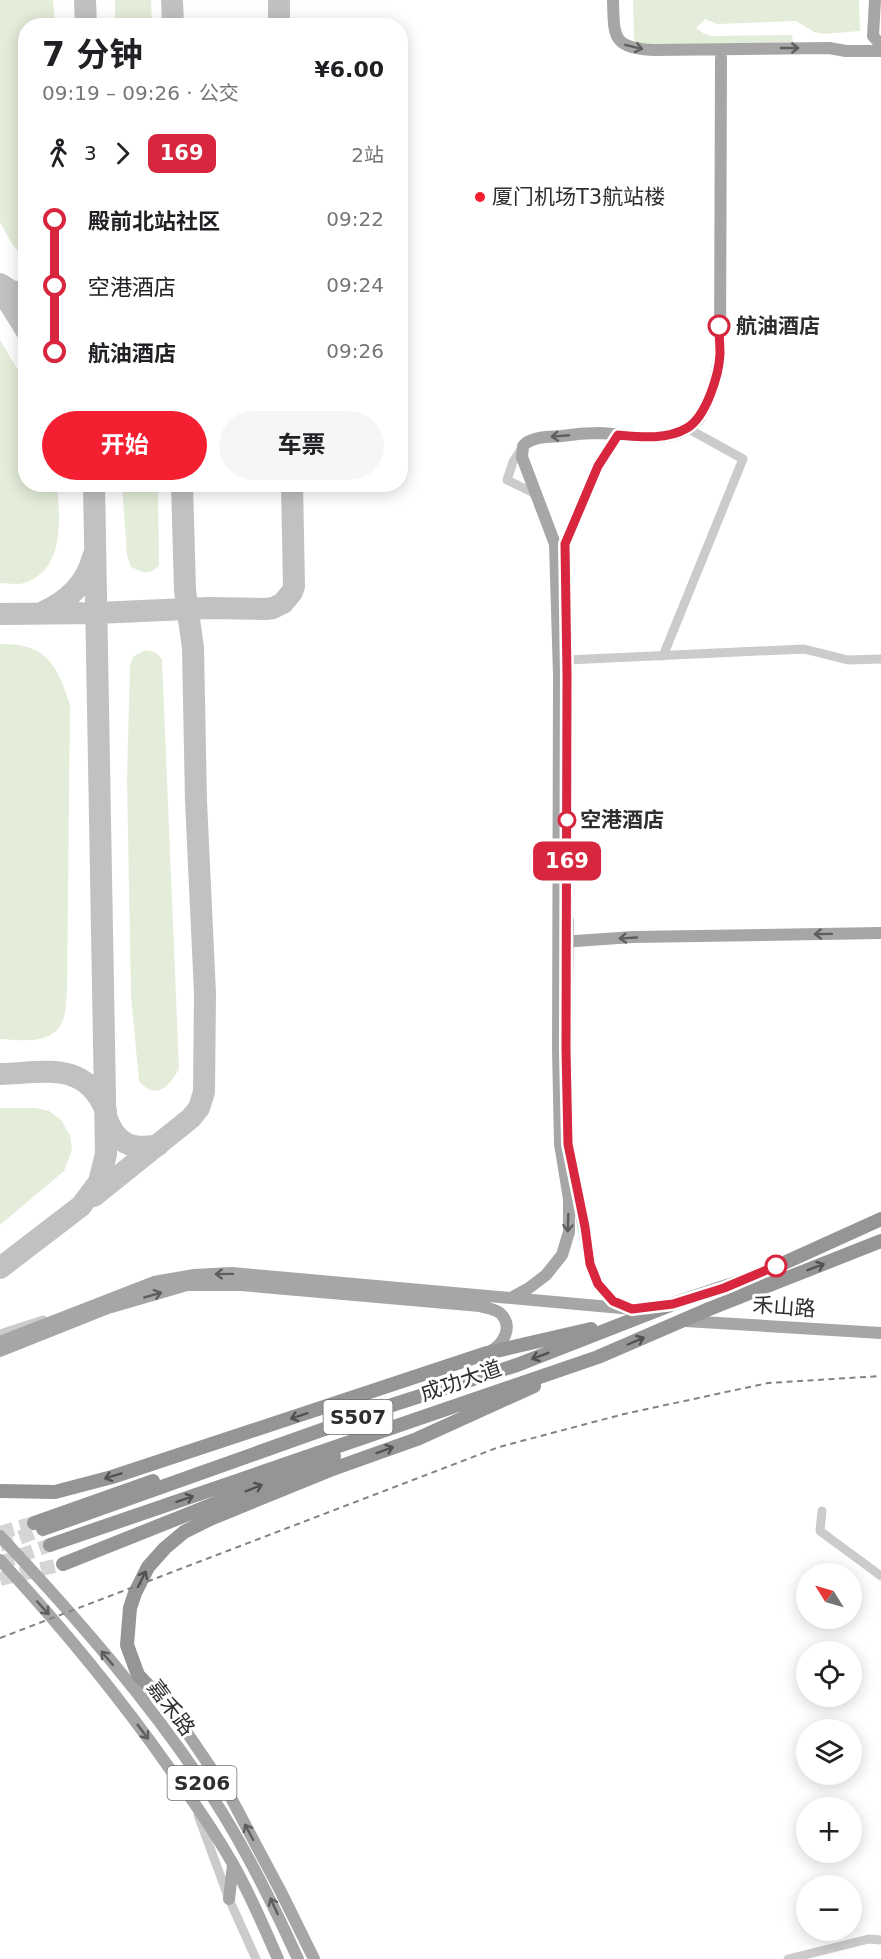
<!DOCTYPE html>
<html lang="zh">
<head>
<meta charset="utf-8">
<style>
  body { margin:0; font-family:"DejaVu Sans","Noto Sans SC",sans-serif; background:#f6f6f6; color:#202124; height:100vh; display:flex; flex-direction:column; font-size:22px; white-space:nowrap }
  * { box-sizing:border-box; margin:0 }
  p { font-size:20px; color:#757577 }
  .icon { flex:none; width:33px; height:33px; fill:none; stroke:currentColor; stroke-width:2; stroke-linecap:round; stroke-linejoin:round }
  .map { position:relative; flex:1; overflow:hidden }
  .drawer { position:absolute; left:18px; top:18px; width:390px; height:474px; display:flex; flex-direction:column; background:#fff; border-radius:24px; box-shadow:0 3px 15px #0003 }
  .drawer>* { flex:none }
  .badge { padding:0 12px; border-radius:9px; font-size:21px; line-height:39px }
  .needle { width:39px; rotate:307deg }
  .controls { position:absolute; left:796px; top:1563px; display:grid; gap:12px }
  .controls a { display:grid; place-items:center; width:66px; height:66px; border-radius:50%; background:#fff; box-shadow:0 3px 15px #0003; font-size:30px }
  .map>.badge { position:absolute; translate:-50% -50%; box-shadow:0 0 0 3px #fff }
  .legs { display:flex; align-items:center; gap:9px; height:66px; padding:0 24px; font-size:20px }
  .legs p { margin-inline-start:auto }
  .head { display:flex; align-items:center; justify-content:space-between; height:102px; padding:0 24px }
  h1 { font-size:33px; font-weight:700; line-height:45px }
  .primary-button { display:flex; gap:12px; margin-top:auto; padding:12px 24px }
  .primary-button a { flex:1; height:69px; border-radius:36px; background:#f51f32; color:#fff; font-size:24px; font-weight:700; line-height:69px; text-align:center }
  .primary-button a+a { background:#f6f6f6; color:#202124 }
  ul { padding:0 24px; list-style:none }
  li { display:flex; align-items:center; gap:21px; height:66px; font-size:22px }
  li i { display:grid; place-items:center; width:9px; height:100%; margin:0 8px; background:currentColor }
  li i::after { content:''; width:15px; height:15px; margin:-8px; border:4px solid; border-radius:50%; background:#fff }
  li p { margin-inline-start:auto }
  li:first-child i { background:linear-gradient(#0000 50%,currentColor 0) }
  li:last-child i { background:linear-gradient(currentColor 50%,#0000 0) }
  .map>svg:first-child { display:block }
  .green { fill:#e4edd9 }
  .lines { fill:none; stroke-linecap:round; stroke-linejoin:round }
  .taxiway { stroke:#c1c1c1; stroke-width:22 }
  .highway-tunnel { stroke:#d5d5d5; stroke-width:14; stroke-dasharray:14 7; stroke-linecap:butt }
  .minor { stroke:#cbcbcb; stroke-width:9 }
  .major { stroke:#a6a6a6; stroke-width:12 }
  .highway { stroke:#959595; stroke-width:14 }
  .rail { stroke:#838383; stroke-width:2; stroke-dasharray:6 4.5; stroke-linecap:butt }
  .oneway { stroke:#5e5e5e }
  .oneway2 { stroke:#525252 }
  .line-1-casing { stroke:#fff; stroke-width:14 }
  .line-1 { stroke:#d7263d; stroke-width:9 }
  .poi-dot { fill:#f51f32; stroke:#fff; stroke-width:2 }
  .stop-1-dot { fill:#fff; stroke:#d7263d; stroke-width:3 }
  .labels { text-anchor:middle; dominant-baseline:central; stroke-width:6; stroke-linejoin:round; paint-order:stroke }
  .shield { fill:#fff; stroke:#6d6d6d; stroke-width:1.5 }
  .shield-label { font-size:20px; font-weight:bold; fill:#2e2e2e }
  .poi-label { font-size:21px; fill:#2e2e2e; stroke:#fff; text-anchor:start }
  .stop-label { font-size:21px; font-weight:bold; fill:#2e2e2e; stroke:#fff; text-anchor:start }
  .street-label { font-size:21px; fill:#2e2e2e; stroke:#fff }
</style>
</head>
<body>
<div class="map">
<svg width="881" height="1959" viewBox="0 0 881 1959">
  <rect width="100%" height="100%" fill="#fff"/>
  <path class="green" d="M0 0H53L55 25 26 26 25 256H22L12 244 0 222Z
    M115 0H151L152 25H115Z
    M633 0H859L860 31 823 34 814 32 796 21 717 24 705 19 696 28 703 33 711 36 792 35 793 42 642 47 634 40Z
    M0 340 25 382 26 484 57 485C60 519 65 570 24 583 17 585 7 583 0 583Z
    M122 485H158L159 566C149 575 143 573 131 567L127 555Z
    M0 644C47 643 57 665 70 705L67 993C66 1001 66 1012 63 1020 53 1046 21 1040 0 1039Z
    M146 650 155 652 162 659 179 1069C169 1087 156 1101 139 1081L131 996 127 779 130 665 134 656Z
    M0 1108H36L49 1111 61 1120 70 1135 72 1150 64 1171 0 1225Z"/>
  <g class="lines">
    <path class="taxiway" d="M85 0 86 26
      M172 0 173 26
      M279 0V26
      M0 284 11 291 26 294
      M0 288 26 330
      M43 612C68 601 86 584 93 557
      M0 614 97 613 209 608 266 609 273 608 283 603 292 592 294 586 292 484
      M0 1074C45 1073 85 1060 106 1111
      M106 1116C115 1143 131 1151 158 1145
      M94 1196 191 1118 199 1108 204 1092 205 993 196 801 193 648 185 590 182 484
      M0 1268 81 1206 99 1182 106 1154 94 484"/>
    <path class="highway-tunnel" d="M0 1533 34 1523
      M0 1545 43 1529
      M0 1563 50 1545
      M0 1579 63 1564"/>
    <path class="minor" d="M522 448 513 462 507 480 536 494
      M663 656 743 459 687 428
      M567 660 804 649 848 660 881 659
      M0 1334 43 1320
      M822 1511 820 1531 881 1576
      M198 1815 229 1899 256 1959
      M788 1959 869 1939 881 1940"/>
    <path class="major" d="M613 0C614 37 612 48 654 50L829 48 846 51H881
      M875 0 873 36 881 45
      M567 666 565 544 598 466 618 435
      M561 942 633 937 881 933
      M567 987 568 920
      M568 1139 590 1264 599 1284 613 1301 632 1309
      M511 1298 529 1288 546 1275 562 1255 569 1232V1199L560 1144 558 1050 559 675 555 544 522 457 523 446 526 443C536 436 550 437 562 436 574 434 587 433 599 433 630 434 678 448 700 417 711 400 716 375 720 355L721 58
      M685 1321 881 1333
      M0 1342 154 1282 194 1275 232 1273 632 1309 663 1305
      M0 1351 108 1308 187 1285H241L480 1306C486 1308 497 1309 502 1315 513 1328 503 1344 491 1351
      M0 1536C76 1617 152 1704 213 1798 246 1849 273 1904 298 1959
      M0 1560C61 1626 118 1695 170 1769 192 1799 214 1831 233 1864 250 1894 264 1927 278 1959
      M151 1694 159 1697 175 1715 230 1796 281 1892 314 1959
      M229 1899 233 1865"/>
    <path class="highway" d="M0 1491 55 1492 112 1477 487 1353 591 1329
      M34 1523 153 1481
      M43 1529 392 1405 517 1365 673 1304 751 1278 881 1219
      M50 1545 598 1357 709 1309 881 1241
      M63 1564 334 1456
      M159 1697 138 1675 127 1645 130 1608 135 1593 148 1567 165 1548 184 1532 210 1519 330 1470 417 1439 534 1386"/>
    <path class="rail" d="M0 1638 499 1447 624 1414 768 1383 881 1376"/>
  </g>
  <defs><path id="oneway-shaft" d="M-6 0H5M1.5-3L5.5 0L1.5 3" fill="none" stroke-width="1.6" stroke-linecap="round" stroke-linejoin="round" transform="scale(1.5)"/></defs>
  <g class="oneway">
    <use href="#oneway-shaft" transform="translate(634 47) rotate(14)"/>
    <use href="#oneway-shaft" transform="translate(790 48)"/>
    <use href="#oneway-shaft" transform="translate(560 436) rotate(175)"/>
    <use href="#oneway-shaft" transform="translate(823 934) rotate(179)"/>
    <use href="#oneway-shaft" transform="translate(628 938) rotate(177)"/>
    <use href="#oneway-shaft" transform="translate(568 1223) rotate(92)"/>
    <use href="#oneway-shaft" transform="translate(224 1274) rotate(179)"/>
    <use href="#oneway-shaft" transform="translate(153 1295) rotate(-16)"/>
    <use href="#oneway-shaft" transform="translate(43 1608) rotate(48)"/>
    <use href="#oneway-shaft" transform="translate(107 1658) rotate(-130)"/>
    <use href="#oneway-shaft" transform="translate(143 1732) rotate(53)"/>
    <use href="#oneway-shaft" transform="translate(249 1832) rotate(-118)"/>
    <use href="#oneway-shaft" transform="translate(274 1906) rotate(-115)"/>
  </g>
  <g class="oneway2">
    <use href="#oneway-shaft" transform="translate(816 1267) rotate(-21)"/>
    <use href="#oneway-shaft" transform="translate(636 1341) rotate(-23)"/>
    <use href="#oneway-shaft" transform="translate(540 1356) rotate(159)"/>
    <use href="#oneway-shaft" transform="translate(299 1416) rotate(162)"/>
    <use href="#oneway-shaft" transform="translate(385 1450) rotate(-20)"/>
    <use href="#oneway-shaft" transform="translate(113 1476) rotate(163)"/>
    <use href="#oneway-shaft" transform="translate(254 1488) rotate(-22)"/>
    <use href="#oneway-shaft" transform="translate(185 1499) rotate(-19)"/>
    <use href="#oneway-shaft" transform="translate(142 1579) rotate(-63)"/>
  </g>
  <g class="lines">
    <g class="line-1-casing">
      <path id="line-1" d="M719 326C719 335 720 345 720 354 719 375 706 417 687 428 667 440 640 437 618 435L598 466 565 544 567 675 566 1050 568 1144 585 1227 590 1264 598 1284 613 1301 632 1309 673 1304 724 1288 776 1266"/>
    </g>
    <use href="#line-1" class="line-1"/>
  </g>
  <circle class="poi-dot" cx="480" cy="197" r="6"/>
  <g class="stop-1-dot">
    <circle cx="719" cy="326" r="10"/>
    <circle cx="567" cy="820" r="8"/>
    <circle cx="776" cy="1266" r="10"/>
  </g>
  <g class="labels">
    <g class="shield">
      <rect x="323.5" y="1400" width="69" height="34" rx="4.5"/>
      <rect x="167.5" y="1766" width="69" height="34" rx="4.5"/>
    </g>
    <g class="shield-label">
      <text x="358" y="1417">S507</text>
      <text x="202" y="1783">S206</text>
    </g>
    <g class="poi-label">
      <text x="492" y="197">厦门机场T3航站楼</text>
    </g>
    <g class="stop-label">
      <text x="736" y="326">航油酒店</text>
      <text x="580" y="820">空港酒店</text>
    </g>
    <g class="street-label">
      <text transform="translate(784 1307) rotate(4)">禾山路</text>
      <text transform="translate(461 1381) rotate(-19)">成功大道</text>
      <text transform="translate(171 1708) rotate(53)">嘉禾路</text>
    </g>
  </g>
</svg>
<div class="controls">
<a><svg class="needle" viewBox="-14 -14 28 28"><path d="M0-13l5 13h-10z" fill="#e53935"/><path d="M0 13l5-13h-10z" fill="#757577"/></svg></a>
<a><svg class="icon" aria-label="locate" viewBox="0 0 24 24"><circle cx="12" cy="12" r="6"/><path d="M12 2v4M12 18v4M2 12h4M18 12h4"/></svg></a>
<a><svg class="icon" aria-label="layers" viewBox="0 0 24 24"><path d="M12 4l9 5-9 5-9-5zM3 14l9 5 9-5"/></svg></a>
<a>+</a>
<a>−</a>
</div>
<b class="badge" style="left:567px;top:861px;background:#d7263d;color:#fff">169</b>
<section class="drawer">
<div class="head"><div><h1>7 分钟</h1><p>09:19 – 09:26 · 公交</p></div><b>¥6.00</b></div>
<div class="legs"><svg class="icon" aria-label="walk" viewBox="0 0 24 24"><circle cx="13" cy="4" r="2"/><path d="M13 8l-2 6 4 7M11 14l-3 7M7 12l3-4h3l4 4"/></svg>3<svg class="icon" aria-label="forward" viewBox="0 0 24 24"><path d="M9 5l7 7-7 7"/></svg><b class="badge" style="background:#d7263d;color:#fff">169</b><p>2站</p></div>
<ul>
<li><i style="color:#d7263d"></i><b>殿前北站社区</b><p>09:22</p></li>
<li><i style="color:#d7263d"></i><span>空港酒店</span><p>09:24</p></li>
<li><i style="color:#d7263d"></i><b>航油酒店</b><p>09:26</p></li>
</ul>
<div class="primary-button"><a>开始</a><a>车票</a></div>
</section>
</div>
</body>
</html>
